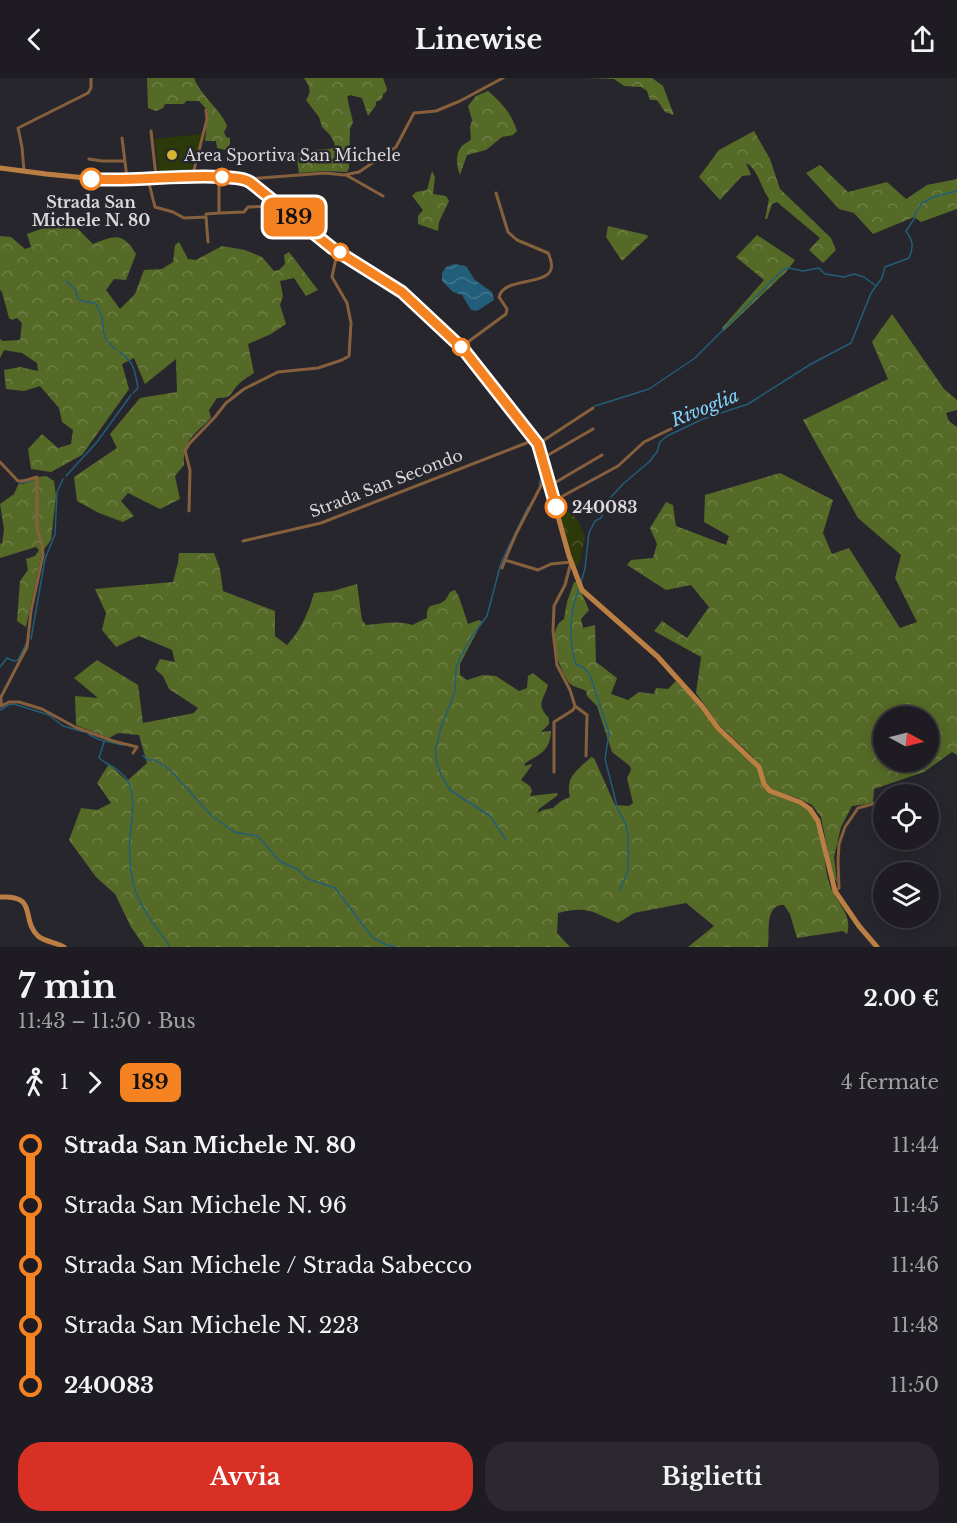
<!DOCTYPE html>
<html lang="it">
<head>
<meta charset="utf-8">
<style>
  body { margin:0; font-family:"Libre Baskerville",serif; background:#2b292f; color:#f1f3f6; height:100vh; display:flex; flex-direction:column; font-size:22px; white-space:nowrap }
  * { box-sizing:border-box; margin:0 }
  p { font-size:20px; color:#a1a1a5 }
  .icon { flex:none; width:33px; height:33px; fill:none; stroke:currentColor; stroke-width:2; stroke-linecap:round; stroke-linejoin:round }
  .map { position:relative; height:869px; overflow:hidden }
  .drawer { display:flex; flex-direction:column; background:#1e1c22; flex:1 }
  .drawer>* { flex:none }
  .badge { padding:0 12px; border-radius:9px; font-size:21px; line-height:39px }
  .needle { width:39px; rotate:97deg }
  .tools { position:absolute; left:873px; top:628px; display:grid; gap:12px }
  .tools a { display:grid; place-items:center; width:66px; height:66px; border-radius:50%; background:#1e1c22; box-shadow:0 3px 15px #0003,0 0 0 2px #3c3a40; font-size:30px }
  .map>.badge { position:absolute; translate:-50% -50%; box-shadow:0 0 0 3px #fff }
  .legs { display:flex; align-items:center; gap:9px; height:66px; padding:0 18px; font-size:20px }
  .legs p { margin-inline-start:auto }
  .headline { display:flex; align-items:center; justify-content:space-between; height:102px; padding:0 18px }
  h1 { font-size:33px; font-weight:700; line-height:45px }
  .button { display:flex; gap:12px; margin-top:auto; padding:12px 18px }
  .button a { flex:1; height:69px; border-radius:24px; background:#d93025; color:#fff; font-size:24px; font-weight:700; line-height:69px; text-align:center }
  .button a+a { background:#2b292f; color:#f1f3f6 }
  ul { padding:0 18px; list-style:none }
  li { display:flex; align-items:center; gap:21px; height:60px; font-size:22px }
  li i { display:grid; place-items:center; width:9px; height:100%; margin:0 8px; background:currentColor }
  li i::after { content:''; width:15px; height:15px; margin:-8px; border:4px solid; border-radius:50%; background:#1e1c22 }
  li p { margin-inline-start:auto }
  li:first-child i { background:linear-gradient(#0000 50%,currentColor 0) }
  li:last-child i { background:linear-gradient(currentColor 50%,#0000 0) }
  header { display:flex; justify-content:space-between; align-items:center; height:78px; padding:0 18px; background:#1e1c22; font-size:27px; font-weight:700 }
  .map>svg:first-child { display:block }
  .forest { fill:url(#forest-crowns); fill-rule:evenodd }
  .park { fill:url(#park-crowns) }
  .pitch { fill:#2c3908 }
  .water { fill:url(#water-waves) }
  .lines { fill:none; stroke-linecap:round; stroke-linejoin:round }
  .stream { stroke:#225e7a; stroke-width:1.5 }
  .street { stroke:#86603d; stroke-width:3 }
  .secondary { stroke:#bb7f44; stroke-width:5 }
  .line-1-casing { stroke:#fff; stroke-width:14 }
  .line-1 { stroke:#f58220; stroke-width:9 }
  .poi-dot { fill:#d6b534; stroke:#28262d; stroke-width:2 }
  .stop-1-dot { fill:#fff; stroke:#f58220; stroke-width:3 }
  .labels { text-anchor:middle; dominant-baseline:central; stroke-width:5; stroke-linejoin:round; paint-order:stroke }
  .poi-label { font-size:16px; fill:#dad9dd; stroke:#28262d; text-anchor:start }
  .stop-label { font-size:16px; font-weight:bold; fill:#dad9dd; stroke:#28262d }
  .street-label { font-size:16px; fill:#dad9dd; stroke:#28262d }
  .water-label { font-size:18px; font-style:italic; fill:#82d3fe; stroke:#28262d }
</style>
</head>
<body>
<header><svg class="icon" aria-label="back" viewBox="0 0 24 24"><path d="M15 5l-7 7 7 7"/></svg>Linewise<svg class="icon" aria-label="share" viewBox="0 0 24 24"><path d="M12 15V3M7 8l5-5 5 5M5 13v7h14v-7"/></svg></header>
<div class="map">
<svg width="957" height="869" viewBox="0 0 957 869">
  <defs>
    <pattern id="forest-crowns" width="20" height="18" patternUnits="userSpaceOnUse" patternTransform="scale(1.5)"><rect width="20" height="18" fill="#566a27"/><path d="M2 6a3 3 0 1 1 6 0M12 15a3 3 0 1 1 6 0" fill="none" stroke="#6e7f46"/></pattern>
    <pattern id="park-crowns" width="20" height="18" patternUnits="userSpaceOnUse" patternTransform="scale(1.5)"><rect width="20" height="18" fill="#2c3908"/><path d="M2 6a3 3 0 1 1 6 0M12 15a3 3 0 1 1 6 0" fill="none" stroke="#4a552c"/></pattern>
    <pattern id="water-waves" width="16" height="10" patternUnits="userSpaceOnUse" patternTransform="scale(1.5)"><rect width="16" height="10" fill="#225e7a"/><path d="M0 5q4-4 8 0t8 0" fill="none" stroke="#42748c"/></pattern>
  </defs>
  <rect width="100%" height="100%" fill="#28262d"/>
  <path class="forest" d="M147 0H194C202 20 220 30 227 48L224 54 226 59 230 60V66L225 72 217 70 216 63H205L208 33 199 23H186L184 26H165L163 30 156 33 148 30Z
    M304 0H383L387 11 386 14 383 16 382 21 376 24V27L368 38 362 20 350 17 347 19 353 44 350 51 349 90 347 94 324 93 299 95 297 83 299 73 329 71 333 70 335 66 330 57 322 49 319 39 306 22C312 13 310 9 304 0Z
    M587 0H652L663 8 674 37 665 34 657 22H650L647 13 641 9 624 8 614 1Z
    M488 13C501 24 512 36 517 53L513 57 502 59 486 72 467 77 460 97C456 88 455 74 463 67 465 65 469 64 471 61L470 49 472 42 468 28 476 18Z
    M754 53 770 81 780 111 831 160 836 172 823 185 809 172 820 160 777 124 772 126 767 141H765L769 121C761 110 758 91 746 85L751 97 742 98 720 122 699 99 719 72Z
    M820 87 848 114 887 104 906 121 927 107 957 101V131L921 144 914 139 873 156 854 135 839 131 806 95Z
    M432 93 435 99 433 116 446 118 449 123 439 144 438 153 418 146V138L423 132 412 118 416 114 427 112Z
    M63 143H70L93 166C114 158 122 153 136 176L126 202 114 201 106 212 120 231 135 216 144 192 162 191 173 184 175 167 179 164 188 181 196 182 222 168 245 172 262 179 274 193 279 192 285 186 284 177 289 174 318 212 306 218 294 200 280 203 283 218 280 227 286 246 271 256 248 266 254 295C248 299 241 303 237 308 229 317 232 320 217 320L209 332 211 340C195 357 182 362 184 387L175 398 180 421 160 431 128 415 121 423 134 438 123 444 99 435 77 423 74 399 117 370 110 356 140 320 177 314 176 281 145 306 134 280 122 286 129 311 82 377 51 394 31 391 28 371 42 356 58 370 71 366 73 352 62 344 59 330 40 308 24 313 6 311 4 292 20 289 38 293 37 285 22 275 4 272 0 280V261L3 263 20 262 22 245 17 240 12 242 9 240 2 214 0 212V158L11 159 25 171 31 169 27 156Z
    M608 148 647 157 648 159 622 183 606 159Z
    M757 157 795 182 786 194 724 253 722 250 764 202 736 179Z
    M892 236 944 311 957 322V332L946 335 949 343 957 349V677L952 674 924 694 874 711 873 725 852 728 841 749 834 779 837 804 833 799 821 739 812 727 798 720 772 712 765 703 758 686 753 679 720 648 696 615 701 579 654 553 662 543 687 560 709 529 691 507 666 512 627 487 631 482 653 480 657 466 650 450 666 424 673 427 676 448 726 467 729 458 704 444 705 417 780 395 833 422 823 455 832 476 849 470 900 550 917 544 895 500 901 477 858 440 803 342 888 301 872 264ZM884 639H928V684H884Z
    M46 398 54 403 56 418 51 462 42 474 26 549 17 543 20 503 28 492 26 481 35 478 39 472 36 469 0 480V465L2 466 4 451 0 426 14 416 19 405 23 406 39 399Z
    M179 475H214L220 491 223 513 275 533V558L287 567C300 553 309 534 314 515L333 513 357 506 362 542 366 547C383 546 396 542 412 547L427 540C426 523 435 530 444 523 447 521 448 517 450 514L455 512 459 519 468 546 479 542 482 544 460 586V597L467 602 483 597 496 598 519 613 527 610 528 598 533 595 548 607C544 622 535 626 549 640V646L541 654 551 653C550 674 539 676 524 686L526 688 531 686 532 687 521 702 530 708 532 713 530 718 557 715 558 717 539 731 537 735 543 732 553 730 561 723 570 719C565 698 577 693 591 679L594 680 615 727 629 728 633 725 627 700 631 692 630 688 612 674 597 628 587 618 586 613C581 610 573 609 569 605 559 591 545 552 564 541L567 524 574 504H577L589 532 581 541 583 550 595 547 596 584 617 600 611 616 628 622 639 614 654 616 656 610 668 611 676 603 758 691 768 714C781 719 801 723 810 734 826 752 822 788 831 810 837 825 853 837 847 856L843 853 797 860 790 836 784 827C764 826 770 855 768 869H688L714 848 686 825 634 835 618 845C591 833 587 828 558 835L557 855 570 869H145L131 849 115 816 96 799 69 762 81 730 97 732 111 725 97 705 109 686 127 703 147 685 139 657 118 655 109 660 76 647 75 618 98 620 74 600 97 582 138 607 143 645 194 635 198 630 169 611 163 598 155 591 160 581 175 584 172 572 139 558 116 569 102 552 106 535 95 511 173 504 178 485Z"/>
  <path class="park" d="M569 433 579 444 585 460 579 487 575 488 560 436Z"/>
  <path class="pitch" d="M202 56 198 73 187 75V79L196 78 191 92 159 96 155 61Z"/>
  <path class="water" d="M454 186 466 188 475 202 492 214 494 222 477 233 471 232 462 217 453 214 442 203V195L446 189Z"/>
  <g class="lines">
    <path class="stream" d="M66 203 75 211 78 220 82 223 95 225C107 241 100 248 105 259 107 263 112 268 115 271
      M119 274C134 283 135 293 138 310L133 315
      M595 328 649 311 695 280 783 192 789 190 803 193 819 190 825 196 844 199 854 196 864 199 876 208
      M66 398 97 364 131 317
      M21 405 32 402
      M539 406 543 395
      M581 505 585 490 589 455 595 443 601 440 609 421 623 406 649 384 657 374 660 364 667 358 703 341 748 326 811 286 851 265 871 215 882 200 885 189 909 180C914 168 913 163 906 153L914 141 915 136 922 125 933 119 957 113
      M579 510C570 534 568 561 576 586L584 590 590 597 609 655 605 681 618 732 625 744 628 756V794L619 813
      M31 561 45 481 55 456 57 414 63 401
      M0 589 7 580 14 583 18 582 26 566
      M0 632 8 627 14 626 49 637 63 648 84 654
      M88 656 100 662 123 667
      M104 664 99 680C107 687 117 689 125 699 137 713 132 740 130 758 129 774 130 793 134 809 141 831 157 850 170 869
      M143 678 148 682H155L170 692 212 738 234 754 258 758 279 783 297 791 308 801 335 810 373 860 387 867 396 869
      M506 762 490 738 450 712 441 697 436 682V670L441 649 455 614 456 590 460 580 470 561 487 538 501 485 528 429"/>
    <path class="street" d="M151 53 156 98
      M122 60 127 100
      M89 81 102 83H125
      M24 93 22 69 18 50 88 15 91 10V0
      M193 96 207 41 206 32
      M346 97 383 118
      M219 99V135L244 134 248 129 278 128
      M148 101 155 129 173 134 184 140 206 139 208 164
      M248 101 325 95 344 97 359 94 396 69 414 35 436 33 460 23 503 0
      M206 136 219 135
      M461 269 506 236 507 231 499 219C505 194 567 214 548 175L517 162 508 154 496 115
      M538 366 593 330
      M543 380 593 351
      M0 384 18 403H23L37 399V451L42 466 43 477 31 533 27 569 1 619V628
      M546 398 516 456 505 482 538 492 551 486 571 484 565 507 554 528 553 553 557 587 570 612 575 628 573 632 554 644V694
      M551 407 602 377
      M554 421 561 419 618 388 644 364 720 327
      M189 433 190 392 185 373 189 366 215 339 226 325 244 311 278 294 318 290 342 282 349 278 351 245 347 225 332 199 337 175
      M243 463 321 445 534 362
      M502 490 505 482
      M1 628 9 624H19L42 631 75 649 113 663 137 669 133 675
      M575 628 587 637 586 678
      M906 717 907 716
      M835 813 839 810 838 783 839 766 845 749 858 730 884 723"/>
    <path class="secondary" d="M0 90 46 96 107 102 192 97 247 101 332 170 402 214 464 272 538 366 569 478 582 512 658 579 702 628 718 650 759 689 764 706 770 713 800 724 810 731 818 743 835 813 859 848 877 869
      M0 819C39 817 20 841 38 858 45 864 56 864 64 869"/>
  </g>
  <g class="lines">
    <g class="line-1-casing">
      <path id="line-1" d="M91 101C135 104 179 96 223 99 232 100 242 99 250 104L332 170 402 214 464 272 538 366 556 429"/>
    </g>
    <use href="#line-1" class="line-1"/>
  </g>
  <circle class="poi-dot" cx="172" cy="77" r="6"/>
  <g class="stop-1-dot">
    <circle cx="222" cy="99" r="8"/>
    <circle cx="91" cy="101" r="10"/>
    <circle cx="340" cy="174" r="8"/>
    <circle cx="461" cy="269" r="8"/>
    <circle cx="556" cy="429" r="10"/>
  </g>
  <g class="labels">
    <g class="poi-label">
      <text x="184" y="77">Area Sportiva San Michele</text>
    </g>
    <g class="stop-label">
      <text x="91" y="124">Strada San<tspan x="91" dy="18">Michele N. 80</tspan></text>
      <text x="572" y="429" text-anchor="start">240083</text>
    </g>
    <g class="street-label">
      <text transform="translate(386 405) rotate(-21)">Strada San Secondo</text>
    </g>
    <g class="water-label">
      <text transform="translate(705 330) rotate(-22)">Rivoglia</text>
    </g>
  </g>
</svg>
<div class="tools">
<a><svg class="needle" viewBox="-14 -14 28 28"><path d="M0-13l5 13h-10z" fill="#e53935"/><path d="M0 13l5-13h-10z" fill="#a1a1a5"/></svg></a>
<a><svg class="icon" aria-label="locate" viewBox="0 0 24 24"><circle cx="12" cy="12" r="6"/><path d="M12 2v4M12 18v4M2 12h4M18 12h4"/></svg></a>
<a><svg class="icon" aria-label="layers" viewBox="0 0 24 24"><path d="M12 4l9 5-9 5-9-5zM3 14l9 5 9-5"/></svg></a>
</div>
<b class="badge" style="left:294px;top:139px;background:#f58220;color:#111">189</b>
</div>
<section class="drawer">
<div class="headline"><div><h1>7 min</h1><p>11:43 – 11:50 · Bus</p></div><b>2.00 €</b></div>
<div class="legs"><svg class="icon" aria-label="walk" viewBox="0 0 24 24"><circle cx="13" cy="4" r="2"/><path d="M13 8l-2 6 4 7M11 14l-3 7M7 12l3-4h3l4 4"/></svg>1<svg class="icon" aria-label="forward" viewBox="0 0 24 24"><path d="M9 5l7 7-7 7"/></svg><b class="badge" style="background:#f58220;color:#111">189</b><p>4 fermate</p></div>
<ul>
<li><i style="color:#f58220"></i><b>Strada San Michele N. 80</b><p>11:44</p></li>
<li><i style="color:#f58220"></i><span>Strada San Michele N. 96</span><p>11:45</p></li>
<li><i style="color:#f58220"></i><span>Strada San Michele / Strada Sabecco</span><p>11:46</p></li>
<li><i style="color:#f58220"></i><span>Strada San Michele N. 223</span><p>11:48</p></li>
<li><i style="color:#f58220"></i><b>240083</b><p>11:50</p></li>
</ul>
<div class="button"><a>Avvia</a><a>Biglietti</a></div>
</section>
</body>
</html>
